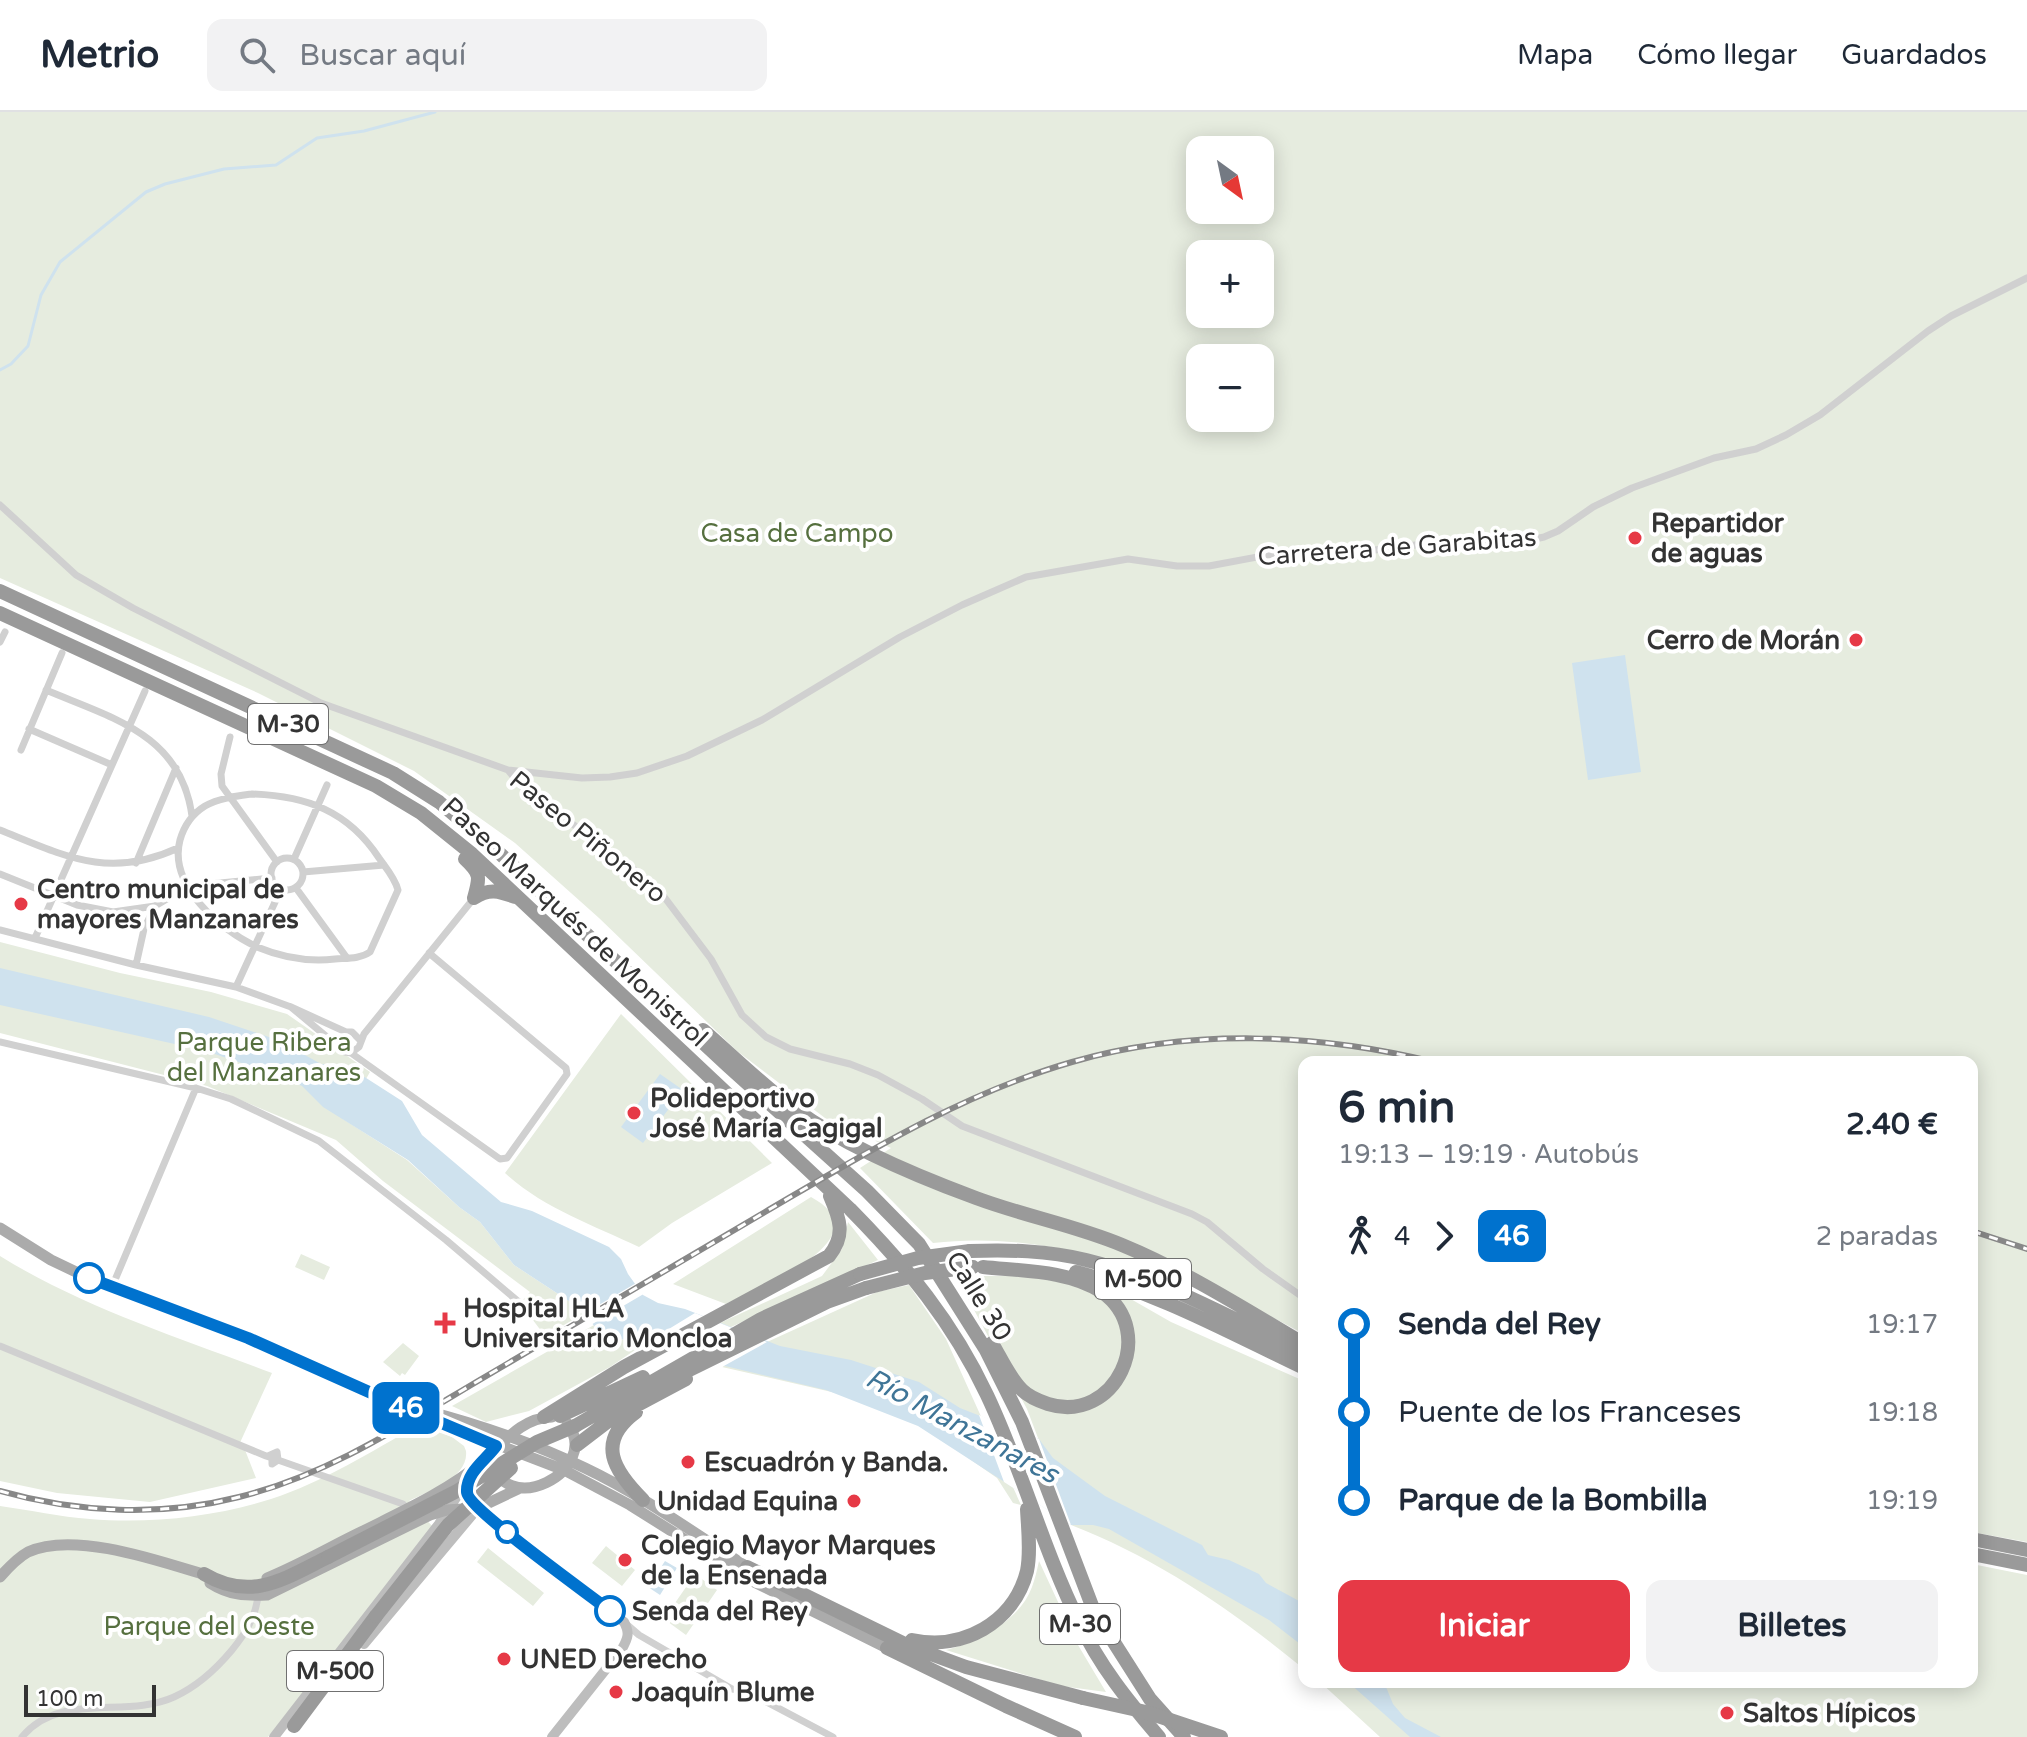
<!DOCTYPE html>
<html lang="es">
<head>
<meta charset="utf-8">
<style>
  body { margin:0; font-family:"Varela Round",sans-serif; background:#f2f2f3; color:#1f2937; height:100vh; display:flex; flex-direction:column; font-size:30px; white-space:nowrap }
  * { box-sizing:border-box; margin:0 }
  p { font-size:26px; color:#747a83 }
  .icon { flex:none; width:44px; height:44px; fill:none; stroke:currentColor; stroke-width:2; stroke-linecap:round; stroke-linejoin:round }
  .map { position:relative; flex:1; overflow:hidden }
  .panel { position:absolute; left:1298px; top:944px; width:680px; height:632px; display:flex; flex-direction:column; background:#fff; border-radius:16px; box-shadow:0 4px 20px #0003 }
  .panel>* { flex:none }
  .badge { padding:0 16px; border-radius:12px; font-size:28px; line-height:52px }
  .needle { width:52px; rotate:147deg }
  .controls { position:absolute; left:1186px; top:24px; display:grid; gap:16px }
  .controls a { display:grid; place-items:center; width:88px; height:88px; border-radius:16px; background:#fff; box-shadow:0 4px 20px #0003; font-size:40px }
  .scale { position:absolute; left:24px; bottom:20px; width:132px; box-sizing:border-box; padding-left:8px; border:4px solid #333; border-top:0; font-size:22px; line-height:28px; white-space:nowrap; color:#333; -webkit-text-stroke:6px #fff; paint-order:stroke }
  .map>.badge { position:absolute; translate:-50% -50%; box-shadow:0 0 0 4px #fff }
  .legs { display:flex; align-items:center; gap:12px; height:88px; padding:0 40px; font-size:26px }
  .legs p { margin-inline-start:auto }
  .head { display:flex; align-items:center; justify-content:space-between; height:136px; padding:0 40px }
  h1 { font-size:44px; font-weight:800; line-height:60px }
  .cta { display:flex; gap:16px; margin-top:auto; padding:16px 40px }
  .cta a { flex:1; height:92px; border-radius:16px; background:#e63946; color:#fff; font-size:32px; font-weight:800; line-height:92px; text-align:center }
  .cta a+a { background:#f2f2f3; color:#1f2937 }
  ul { padding:0 40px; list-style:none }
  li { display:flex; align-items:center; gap:28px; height:88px; font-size:30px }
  li i { display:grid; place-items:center; width:12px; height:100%; margin:0 10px; background:currentColor }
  li i::after { content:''; width:20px; height:20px; margin:-10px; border:6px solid; border-radius:50%; background:#fff }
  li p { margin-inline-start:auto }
  li:first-child i { background:linear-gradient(#0000 50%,currentColor 0) }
  li:last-child i { background:linear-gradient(currentColor 50%,#0000 0) }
  header { display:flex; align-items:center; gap:48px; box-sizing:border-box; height:112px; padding:0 40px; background:#fff; border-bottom:2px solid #e0e1e3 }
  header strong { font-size:38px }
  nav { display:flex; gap:44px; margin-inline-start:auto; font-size:28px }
  .search { width:560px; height:72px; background:#f2f2f3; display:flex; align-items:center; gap:20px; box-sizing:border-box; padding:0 28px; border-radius:16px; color:#747a83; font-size:30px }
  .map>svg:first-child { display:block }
  .green { fill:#e6ecdf; fill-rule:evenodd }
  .water { fill:#cfe2ee }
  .pier { fill:#fff }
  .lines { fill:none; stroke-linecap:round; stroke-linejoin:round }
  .stream { stroke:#cfe2ee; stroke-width:3 }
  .street { stroke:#d0d0d0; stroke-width:7 }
  .secondary { stroke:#bdbdbd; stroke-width:10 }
  .primary { stroke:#ababab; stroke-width:11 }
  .highway { stroke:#9a9a9a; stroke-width:14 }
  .rail-casing { stroke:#888; stroke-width:6 }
  .rail { stroke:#fff; stroke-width:3; stroke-dasharray:9; stroke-linecap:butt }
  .highway-bridge { stroke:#9a9a9a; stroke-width:14 }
  .line-1-casing { stroke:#fff; stroke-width:18 }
  .line-1 { stroke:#0072ce; stroke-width:12 }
  .poi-dot { fill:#e63946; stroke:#fff; stroke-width:3 }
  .stop-1-dot { fill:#fff; stroke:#0072ce; stroke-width:4 }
  .labels { text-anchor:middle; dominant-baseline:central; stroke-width:8; stroke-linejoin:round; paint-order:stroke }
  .shield { fill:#fff; stroke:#707070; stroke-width:2 }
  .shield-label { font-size:24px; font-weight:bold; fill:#333 }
  .poi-label { font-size:26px; font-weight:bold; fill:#333; stroke:#fff; text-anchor:start }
  .park-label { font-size:26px; fill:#56703f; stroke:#fff }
  .street-label { font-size:26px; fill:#333; stroke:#fff }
  .stop-label { font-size:26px; font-weight:bold; fill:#333; stroke:#fff; text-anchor:start }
  .water-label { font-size:28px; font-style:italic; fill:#3f7597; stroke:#fff }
</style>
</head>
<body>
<header>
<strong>Metrio</strong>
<div class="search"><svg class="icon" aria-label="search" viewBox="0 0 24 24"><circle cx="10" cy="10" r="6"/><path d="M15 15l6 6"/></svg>Buscar aquí</div>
<nav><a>Mapa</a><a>Cómo llegar</a><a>Guardados</a></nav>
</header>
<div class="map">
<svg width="2027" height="1625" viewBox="0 0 2027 1625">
  <rect width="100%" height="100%" fill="#fff"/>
  <path class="green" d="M0 0H2027V1430L1972 1420V950H1304V1222L1179 1156 1173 1168C1097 1141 1014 1121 933 1131L860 1056 891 1036 825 1006 737 939 599 806 515 731 414 659 258 581 0 466ZM1200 38H1260V98H1200ZM1200 142H1260V202H1200ZM1200 246H1260V306H1200Z
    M0 830 120 861 211 880 287 902 370 960 343 1007 407 1048 459 1095 480 1110 514 1153 575 1193 583 1202 545 1224 520 1191 530 1180 383 1069 336 1028 207 974 0 921Z
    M621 902 772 1051 672 1111 639 1135C593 1113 543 1096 505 1061Z
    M811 1085C887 1126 757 1176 726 1192L673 1172Z
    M848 1110 878 1148 731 1215 720 1211 822 1164 842 1137Z
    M301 1142 330 1155 324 1168 295 1155Z
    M0 1144C84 1196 180 1226 272 1261L238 1335 245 1338 256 1366 150 1390 57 1381 0 1369Z
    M956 1164H1022L1115 1178 1171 1210 1304 1269V1557C1233 1499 1157 1446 1071 1413L1027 1297Z
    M909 1173 946 1227 1021 1393 1013 1391 997 1366 915 1309 836 1281 722 1255 767 1230 877 1180Z
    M594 1213 599 1219 641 1234 610 1255 529 1299 486 1310 452 1294Z
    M403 1231 419 1244 405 1263 402 1261 400 1264 383 1250Z
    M418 1313 452 1325 464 1334 466 1339C469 1366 429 1379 409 1389L434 1416 268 1625H0V1394C30 1398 60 1405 90 1407 149 1412 215 1405 271 1387 323 1370 371 1340 418 1313Z
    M606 1434 635 1458 622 1474 592 1451Z
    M488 1436 544 1481 533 1494 477 1450Z
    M1039 1449 1078 1533 1106 1580 1061 1574 946 1538C979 1530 1020 1508 1032 1475 1035 1467 1037 1458 1039 1449Z
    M1972 1452 2027 1463V1625H1380L1320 1570H1972Z
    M695 1462 717 1478 686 1523 664 1507Z"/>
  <path class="water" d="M1625 543 1641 660 1588 668 1572 551Z
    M0 856 209 905 278 928 321 952H337L363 964 402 989 422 1023 501 1090 532 1099 609 1135 621 1147 628 1162 643 1183 658 1191 685 1197 780 1234 851 1248 919 1270 960 1296 1039 1327 1053 1346 1105 1384 1202 1433 1208 1443 1229 1448 1259 1462 1266 1471 1301 1490 1304 1493V1535L1269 1508 1109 1417 1093 1413H1071L918 1314 826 1278 641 1234 599 1219 575 1193 514 1153 480 1110 459 1095 408 1048 323 995 302 974 285 966 206 939 0 893Z
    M660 962 683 978 643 1031 621 1015Z
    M665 1449 677 1456 660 1483 648 1475Z
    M1348 1570H1384L1393 1592 1405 1606 1441 1625H1410Z"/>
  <path class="pier" d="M638 1170 647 1180 589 1214 580 1204Z
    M695 1201 767 1230 722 1255 641 1234Z
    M979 1303 1039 1327 1071 1413 1004 1370Z"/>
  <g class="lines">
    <path class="stream" d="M0 258 11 252 28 234 41 183 60 150 146 80 165 72 224 57 276 53 317 26 364 19 435 0"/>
    <path class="street" d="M0 393 76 463 133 496 321 591 508 658 520 673 640 762 662 782 711 847 742 903 766 925 790 937 850 952 878 963 922 987 962 1014 1192 1102 1207 1110 1263 1157 1304 1186
      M0 530 5 520
      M46 578C112 606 181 622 192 704
      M29 617 112 653
      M230 625 221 662 222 674 277 750
      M21 638 62 541
      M508 658 582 666 610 665 637 661 687 644 762 608 900 525 962 493 1026 465 1128 447 1177 454H1209L1300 437 1359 440 1463 427 1526 429 1544 425 1558 419 1593 395 1632 376 1714 346 1756 337 1786 323 1820 303 1928 219 1951 204 2027 166
      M252 682C307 684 348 699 379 746 386 756 395 766 398 778L370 840C360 847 347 846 335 847 309 850 281 845 257 835 220 818 168 773 180 728 184 714 192 702 205 694 219 686 237 684 252 682Z
      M0 718C65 744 109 768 178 736
      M271 762a16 16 0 1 1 32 0a16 16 0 1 1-32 0Z
      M294 747 327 673
      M136 751 176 656
      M303 760 384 753
      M0 762 77 793 113 800 155 794 189 774 272 766
      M296 776 347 846
      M0 818 136 853 236 875 291 895 346 920H352L360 928
      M35 826 145 579
      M136 853 144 817 155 794
      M236 875 281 777
      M291 895 345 940 351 941 500 1047 507 1046 567 962 566 956 429 841
      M0 930 196 976 231 987 319 1029 446 1128 520 1191
      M351 941 359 935 364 922 474 786
      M112 1175 196 976
      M0 1234 266 1344 272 1346V1352L278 1348
      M268 1344 277 1340 278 1348 403 1392 407 1397
      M625 1511 639 1523 732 1577 746 1579 833 1625
      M22 1625C59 1579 126 1607 174 1585 196 1575 217 1556 232 1538 245 1522 256 1505 258 1483"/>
    <path class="secondary" d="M469 1371C465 1387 475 1393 486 1404L624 1510C630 1521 628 1526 622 1537L552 1625
      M364 1532 478 1396
      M274 1625 439 1412 461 1378"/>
    <path class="primary" d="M0 1116 51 1148 97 1170 248 1226 443 1312 564 1358 630 1393 746 1466 887 1536
      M423 1298C478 1312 533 1331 585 1356 642 1383 694 1421 747 1455
      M490 1343C501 1412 604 1358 567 1311
      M0 1465C8 1456 17 1446 28 1440 75 1418 165 1451 212 1465
      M267 1466C299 1453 330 1435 361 1420 403 1399 446 1380 482 1350 503 1332 520 1306 552 1305
      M210 1471C229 1483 245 1484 267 1483L430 1403 447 1398 478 1396 518 1377"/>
    <path class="highway" d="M0 479 393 661 439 690 495 737 728 954 867 1079 919 1132 986 1238 1022 1310 1094 1499 1150 1587 1184 1625
      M0 501 376 674 421 701 472 742 850 1097C907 1155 952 1209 987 1283 1022 1357 1043 1437 1079 1510 1099 1553 1128 1589 1159 1625
      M465 747C481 762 480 765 474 786
      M474 786C489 776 499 779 515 785
      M703 918C734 945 763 974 796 998 845 1034 919 1065 976 1086 1024 1104 1074 1113 1122 1133 1185 1159 1245 1197 1304 1232
      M970 1139C1009 1138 1047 1138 1086 1148 1160 1166 1231 1206 1300 1239
      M983 1155C1021 1159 1069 1158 1102 1180 1159 1220 1115 1313 1048 1292 1039 1289 1029 1285 1022 1278 1009 1265 1001 1246 992 1231
      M1076 1160C1157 1180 1230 1221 1304 1256
      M671 1267 827 1190 866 1176
      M636 1300C595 1330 614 1359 643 1388
      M560 1304 643 1265
      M544 1305 624 1255 829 1144C846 1123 840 1107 830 1084
      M575 1314 761 1207 860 1162
      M577 1333 611 1307 686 1267
      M1972 1427 2027 1438
      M1972 1442 2027 1453
      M747 1455 909 1534 966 1555 1083 1586
      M204 1462C251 1490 284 1467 328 1445
      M912 1528C962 1539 1014 1511 1027 1459 1031 1439 1028 1418 1027 1397
      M887 1536 1006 1594 1075 1625
      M294 1614 376 1504"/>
    <g class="rail-casing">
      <path id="rail" d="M1972 1119 2027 1137
        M0 1379C77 1401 161 1405 239 1385 328 1363 405 1312 483 1266 577 1210 671 1156 765 1100 864 1042 961 982 1072 950 1190 916 1316 921 1434 950"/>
    </g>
    <use href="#rail" class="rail"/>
    <path class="highway-bridge" d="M860 1162 918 1146 970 1139
      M866 1176 925 1161 973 1155
      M328 1445 457 1379 537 1330 575 1314
      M376 1504 448 1413 511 1356
      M1083 1586 1146 1600 1221 1625"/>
  </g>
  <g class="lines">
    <g class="line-1-casing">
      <path id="line-1" d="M89 1166 248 1226 387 1288 496 1334C486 1348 466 1360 467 1380 467 1396 590 1483 610 1499"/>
    </g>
    <use href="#line-1" class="line-1"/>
  </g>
  <g class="poi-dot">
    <circle cx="1635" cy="426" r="8"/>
    <circle cx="1856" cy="528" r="8"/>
    <circle cx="21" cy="792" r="8"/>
    <circle cx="634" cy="1001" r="8"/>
    <path d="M441 1199h8v8h8v8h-8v8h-8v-8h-8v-8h8z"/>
    <circle cx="688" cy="1350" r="8"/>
    <circle cx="854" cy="1389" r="8"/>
    <circle cx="625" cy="1448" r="8"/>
    <circle cx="504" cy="1547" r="8"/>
    <circle cx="616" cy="1580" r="8"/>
    <circle cx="1727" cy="1601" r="8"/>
  </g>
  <g class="stop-1-dot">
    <circle cx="89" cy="1166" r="14"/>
    <circle cx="507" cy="1420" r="10"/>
    <circle cx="610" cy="1499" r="14"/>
  </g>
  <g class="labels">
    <g class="shield">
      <rect x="248" y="592" width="80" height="40" rx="6"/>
      <rect x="1095" y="1147" width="96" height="40" rx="6"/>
      <rect x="1040" y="1492" width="80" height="40" rx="6"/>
      <rect x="287" y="1539" width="96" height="40" rx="6"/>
    </g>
    <g class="shield-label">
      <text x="288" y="612">M-30</text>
      <text x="1143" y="1167">M-500</text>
      <text x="1080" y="1512">M-30</text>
      <text x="335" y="1559">M-500</text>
    </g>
    <g class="poi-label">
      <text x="1651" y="411">Repartidor<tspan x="1651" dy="30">de aguas</tspan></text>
      <text x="1840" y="528" text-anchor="end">Cerro de Morán</text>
      <text x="37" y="777">Centro municipal de<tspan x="37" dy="30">mayores Manzanares</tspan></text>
      <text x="650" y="986">Polideportivo<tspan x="650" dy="30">José María Cagigal</tspan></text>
      <text x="463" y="1196">Hospital HLA<tspan x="463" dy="30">Universitario Moncloa</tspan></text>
      <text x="704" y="1350">Escuadrón y Banda.</text>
      <text x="838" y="1389" text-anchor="end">Unidad Equina</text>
      <text x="641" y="1433">Colegio Mayor Marques<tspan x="641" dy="30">de la Ensenada</tspan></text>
      <text x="520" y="1547">UNED Derecho</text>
      <text x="632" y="1580">Joaquín Blume</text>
      <text x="1743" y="1601">Saltos Hípicos</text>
    </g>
    <g class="park-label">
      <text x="797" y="421">Casa de Campo</text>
      <text x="264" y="930">Parque Ribera<tspan x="264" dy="30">del Manzanares</tspan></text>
      <text x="209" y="1514">Parque del Oeste</text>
    </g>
    <g class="street-label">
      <text transform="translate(1397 435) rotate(-4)">Carretera de Garabitas</text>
      <text transform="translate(588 725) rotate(39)">Paseo Piñonero</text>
      <text transform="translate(575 810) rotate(43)">Paseo Marqués de Monistrol</text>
      <text transform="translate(979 1184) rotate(58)">Calle 30</text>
    </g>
    <g class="stop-label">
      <text x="632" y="1499">Senda del Rey</text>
    </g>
    <g class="water-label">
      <text transform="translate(962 1314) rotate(28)">Río Manzanares</text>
    </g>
  </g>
</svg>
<div class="controls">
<a><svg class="needle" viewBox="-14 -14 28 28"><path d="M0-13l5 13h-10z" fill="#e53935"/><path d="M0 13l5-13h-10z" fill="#747a83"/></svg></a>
<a>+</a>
<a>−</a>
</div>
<div class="scale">100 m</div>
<b class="badge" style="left:406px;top:1296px;background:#0072ce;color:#fff">46</b>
<section class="panel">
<div class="head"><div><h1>6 min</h1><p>19:13 – 19:19 · Autobús</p></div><b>2.40 €</b></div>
<div class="legs"><svg class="icon" aria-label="walk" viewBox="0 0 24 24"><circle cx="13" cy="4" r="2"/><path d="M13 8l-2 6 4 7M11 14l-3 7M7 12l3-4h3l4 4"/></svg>4<svg class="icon" aria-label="forward" viewBox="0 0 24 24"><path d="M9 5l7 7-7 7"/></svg><b class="badge" style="background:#0072ce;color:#fff">46</b><p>2 paradas</p></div>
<ul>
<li><i style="color:#0072ce"></i><b>Senda del Rey</b><p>19:17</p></li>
<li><i style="color:#0072ce"></i><span>Puente de los Franceses</span><p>19:18</p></li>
<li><i style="color:#0072ce"></i><b>Parque de la Bombilla</b><p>19:19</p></li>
</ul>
<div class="cta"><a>Iniciar</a><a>Billetes</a></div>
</section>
</div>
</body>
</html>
